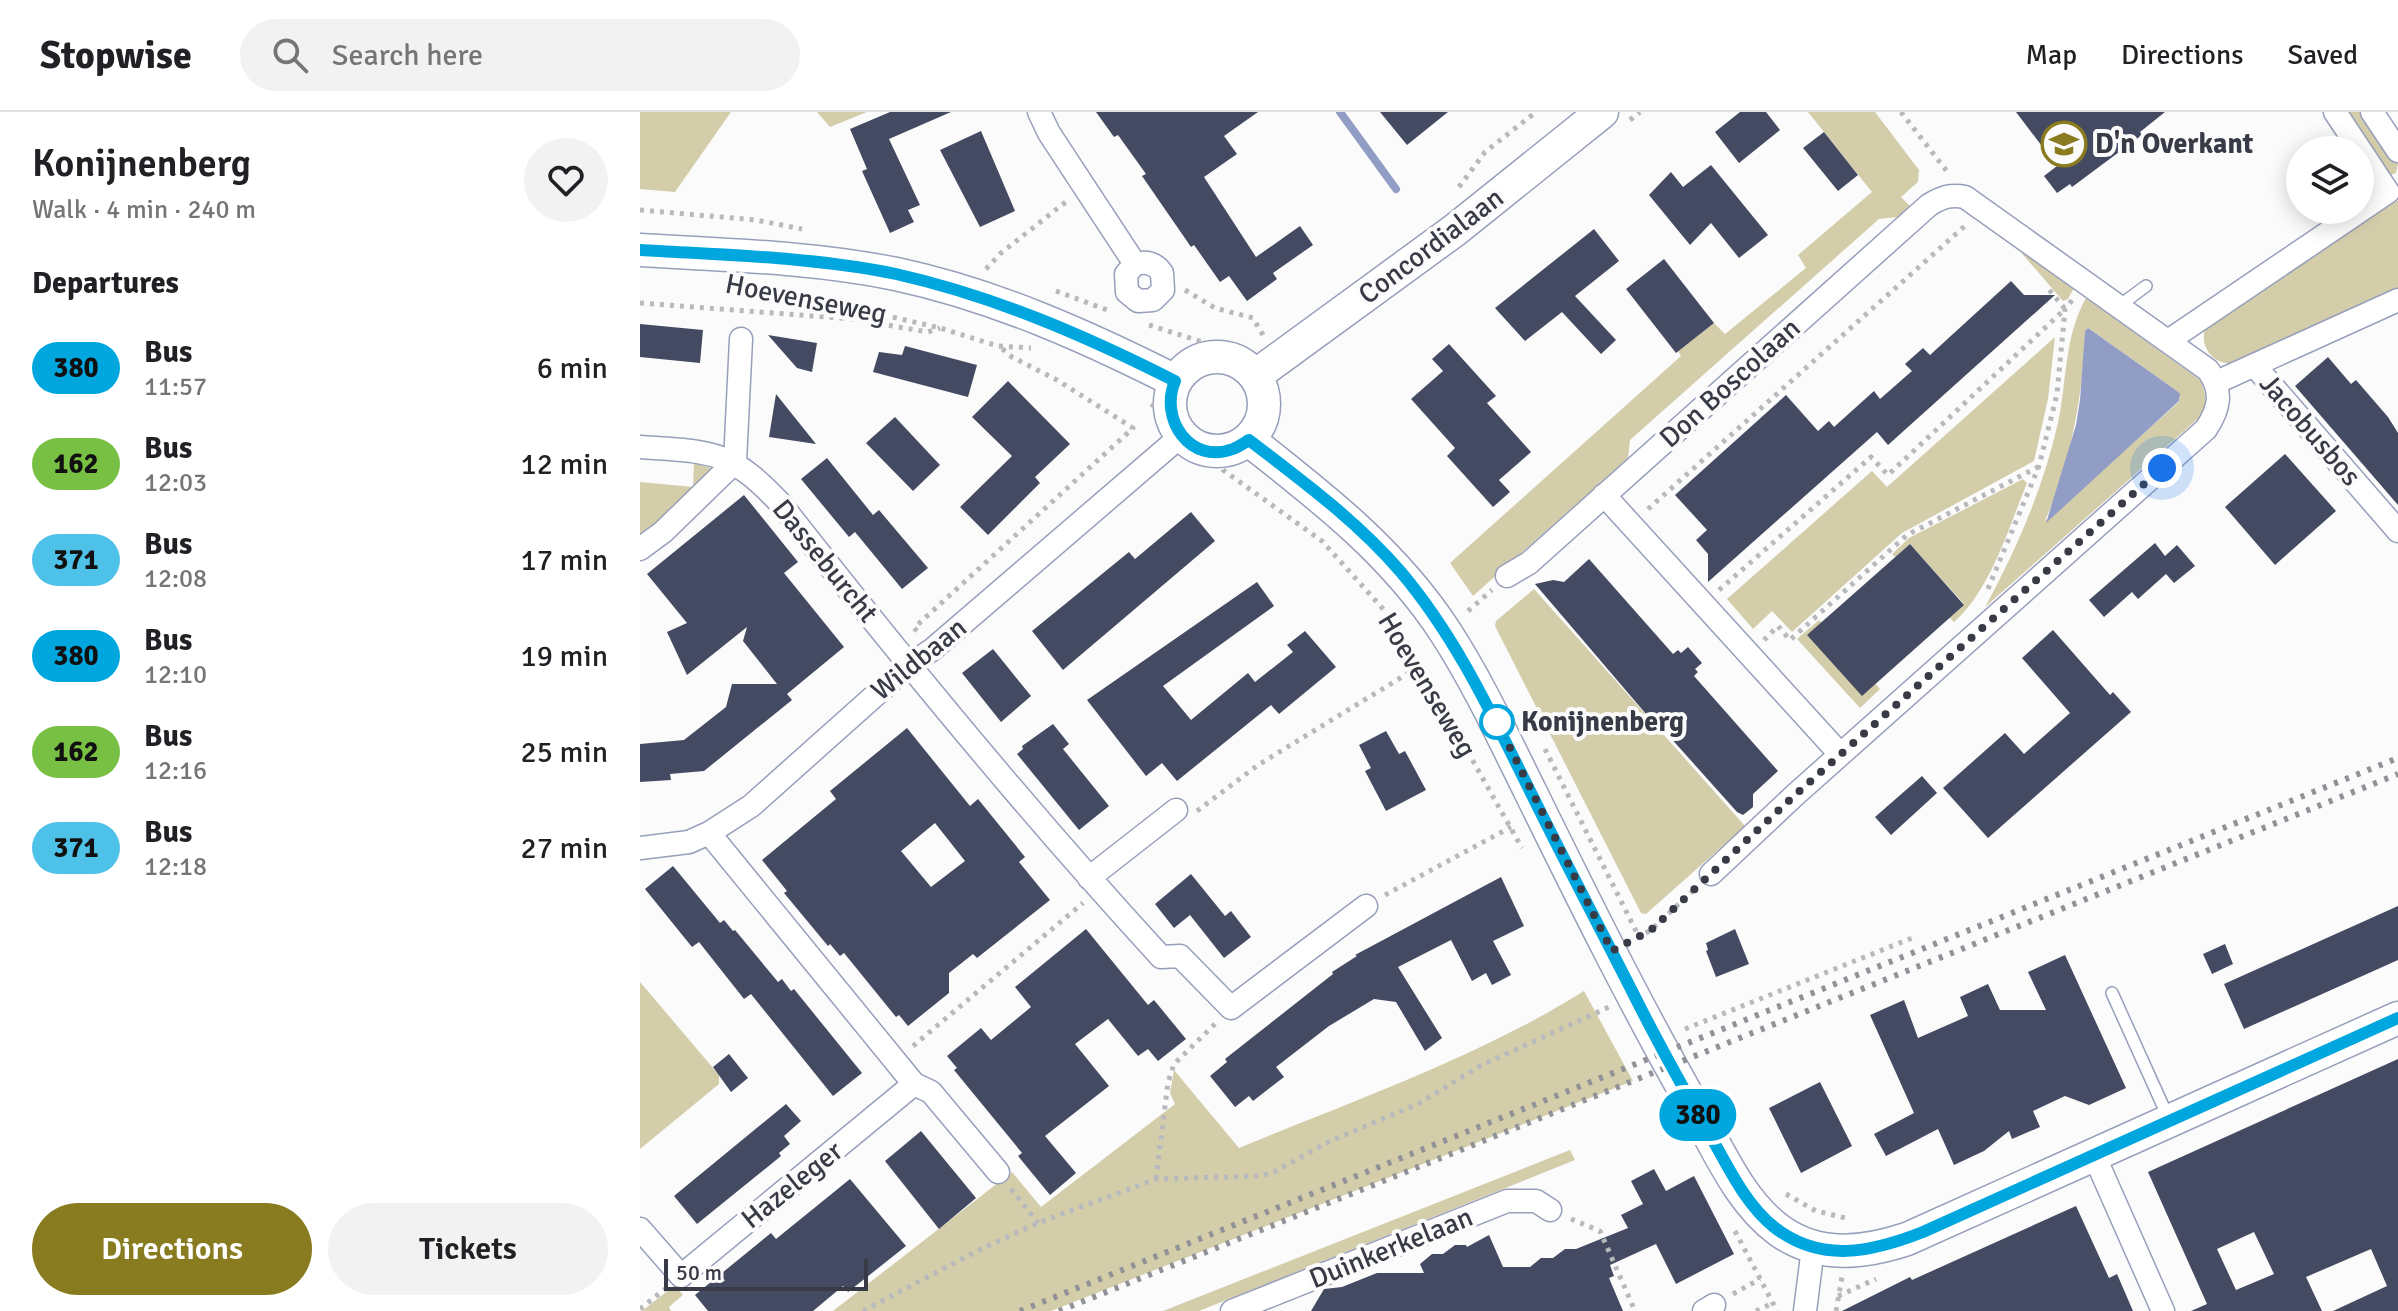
<!DOCTYPE html>
<html lang="en">
<head>
<meta charset="utf-8">
<style>
  body { margin:0; font-family:Signika,sans-serif; background:#f2f2f2; color:#202124; height:100vh; display:flex; flex-direction:column; font-size:30px; white-space:nowrap }
  * { box-sizing:border-box; margin:0 }
  p { font-size:26px; color:#757577 }
  .icon { flex:none; width:44px; height:44px; fill:none; stroke:currentColor; stroke-width:2; stroke-linecap:round; stroke-linejoin:round }
  .map { position:relative; flex:1; overflow:hidden }
  .details { display:flex; flex-direction:column; background:#fff; width:640px }
  .details>* { flex:none }
  .badge { padding:0 16px; border-radius:26px; font-size:28px; line-height:52px }
  .tools { position:absolute; left:1646px; top:24px; display:grid; gap:16px }
  .tools a { display:grid; place-items:center; width:88px; height:88px; border-radius:50%; background:#fff; box-shadow:0 4px 20px #0003; font-size:40px }
  .scale { position:absolute; left:24px; bottom:20px; width:204px; box-sizing:border-box; padding-left:8px; border:4px solid #383b46; border-top:0; font-size:22px; line-height:28px; white-space:nowrap; color:#383b46; -webkit-text-stroke:6px #fbfbfb; paint-order:stroke }
  .you { position:absolute; width:40px; height:40px; margin:-20px; border:6px solid #fff; border-radius:50%; background:#1a73e8; box-shadow:0 0 0 12px #1a73e833 }
  .map>.badge { position:absolute; translate:-50% -50%; box-shadow:0 0 0 4px #fff }
  h2 { padding:0 32px; font-size:30px; line-height:72px }
  .round { display:grid; place-items:center; flex:none; width:84px; height:84px; border-radius:42px; background:#f2f2f2 }
  .head { display:flex; align-items:center; justify-content:space-between; height:136px; padding:0 32px }
  h1 { font-size:38px; font-weight:600; line-height:60px }
  .cta { display:flex; gap:16px; margin-top:auto; padding:16px 32px }
  .cta a { flex:1; height:92px; border-radius:48px; background:#897b20; color:#fff; font-size:32px; font-weight:600; line-height:92px; text-align:center }
  .cta a+a { background:#f2f2f2; color:#202124 }
  ul { padding:0; list-style:none }
  li { display:flex; align-items:center; gap:24px; height:96px; padding:0 32px }
  li div { flex:1 }
  li b { display:block; font-size:30px }
  li em { font-style:normal }
  li .badge { min-width:88px; font-weight:700; text-align:center }
  header { display:flex; align-items:center; gap:48px; box-sizing:border-box; height:112px; padding:0 40px; background:#fff; border-bottom:2px solid #e0e0e0 }
  header strong { font-size:38px }
  nav { display:flex; gap:44px; margin-inline-start:auto; font-size:28px }
  .search { width:560px; height:72px; background:#f2f2f2; display:flex; align-items:center; gap:20px; box-sizing:border-box; padding:0 28px; border-radius:44px; color:#757577; font-size:30px }
  main { display:flex; flex:1; min-height:0 }
  .map>svg:first-child { display:block }
  .green { fill:#d3cdaa; fill-rule:evenodd }
  .water { fill:#919dc4 }
  .lines { fill:none; stroke-linecap:round; stroke-linejoin:round }
  .stream { stroke:#919dc4; stroke-width:8 }
  .building { fill:#434a62; fill-rule:evenodd }
  .lane-casing { stroke:#979fba; stroke-width:14 }
  .street-casing { stroke:#979fba; stroke-width:25 }
  .secondary-casing { stroke:#979fba; stroke-width:35 }
  .path { stroke:#b8b9bd; stroke-width:5; stroke-dasharray:4 6; stroke-linecap:butt }
  .lane { stroke:#fff; stroke-width:11 }
  .street { stroke:#fff; stroke-width:22 }
  .secondary { stroke:#fff; stroke-width:32 }
  .rail { stroke:#909298; stroke-width:6; stroke-dasharray:4 8; stroke-linecap:butt }
  .line-casing { stroke:#fff; stroke-width:18 }
  .line { stroke:#00a6de; stroke-width:12 }
  .walk { stroke:#383b46; stroke-width:8; stroke-dasharray:0 14.4 }
  .stop-dot { fill:#fff; stroke:#00a6de; stroke-width:4 }
  .labels { text-anchor:middle; dominant-baseline:central; stroke-width:8; stroke-linejoin:round; paint-order:stroke }
  .poi-label { font-size:28px; font-weight:bold; fill:#383b46; stroke:#fbfbfb; text-anchor:start }
  .street-label { font-size:28px; fill:#383b46; stroke:#fbfbfb }
  .stop-label { font-size:28px; font-weight:bold; fill:#383b46; stroke:#fbfbfb; text-anchor:start }
</style>
</head>
<body>
<header>
<strong>Stopwise</strong>
<div class="search"><svg class="icon" aria-label="search" viewBox="0 0 24 24"><circle cx="10" cy="10" r="6"/><path d="M15 15l6 6"/></svg>Search here</div>
<nav><a>Map</a><a>Directions</a><a>Saved</a></nav>
</header>
<main>
<section class="details">
<div class="head"><div><h1>Konijnenberg</h1><p>Walk · 4 min · 240 m</p></div><a class="round"><svg class="icon" aria-label="heart" viewBox="0 0 24 24"><path d="M12 20l-8-8c-3-5 5-10 8-4 3-6 11-1 8 4z"/></svg></a></div>
<h2>Departures</h2>
<ul>
<li><span class="badge" style="background:#00a6de;color:#111">380</span><div><b>Bus</b><p>11:57</p></div><em>6 min</em></li>
<li><span class="badge" style="background:#77c043;color:#111">162</span><div><b>Bus</b><p>12:03</p></div><em>12 min</em></li>
<li><span class="badge" style="background:#4ec1e8;color:#111">371</span><div><b>Bus</b><p>12:08</p></div><em>17 min</em></li>
<li><span class="badge" style="background:#00a6de;color:#111">380</span><div><b>Bus</b><p>12:10</p></div><em>19 min</em></li>
<li><span class="badge" style="background:#77c043;color:#111">162</span><div><b>Bus</b><p>12:16</p></div><em>25 min</em></li>
<li><span class="badge" style="background:#4ec1e8;color:#111">371</span><div><b>Bus</b><p>12:18</p></div><em>27 min</em></li>
</ul>
<div class="cta"><a>Directions</a><a>Tickets</a></div>
</section>
<div class="map">
<svg width="1758" height="1199" viewBox="0 0 1758 1199">
  <rect width="100%" height="100%" fill="#fbfbfb"/>
  <path class="green" d="M0 0H91L35 80 0 77Z
    M177 0H227L190 15Z
    M1168 0H1235L1279 58 1278 70 1261 85 1270 94 1258 105 1239 107 990 328 988 346 833 484 810 451 1041 244 1038 239 1074 211 1085 222 1166 156 1158 143 1232 80Z
    M1704 0H1723L1758 52 1756 61 1750 63Z
    M1758 89V176L1598 251C1576 255 1559 238 1565 216L1750 90Z
    M1379 138 1434 176 1428 187 1423 189Z
    M1446 186 1560 268C1567 281 1567 291 1561 304L1345 495C1377 437 1403 376 1418 311 1427 269 1424 225 1446 186ZM1448 216 1537 279 1540 286 1539 290 1405 409C1431 347 1443 285 1445 219Z
    M1415 225 1408 287 1394 349 1262 421 1152 520 1132 499 1113 517 1087 487 1232 359 1247 375Z
    M54 350 85 361 0 432V370L53 375Z
    M1383 367 1387 371C1369 415 1350 479 1314 510L1309 505 1324 492 1270 432 1255 445 1252 442 1269 426Z
    M894 477 1105 714 1006 802 1001 801 855 514 856 509Z
    M1179 508 1240 577 1220 596 1157 527Z
    M0 870 79 963V972L0 1037Z
    M944 879 993 969 411 1199H193L372 1060 401 1095 535 992 530 981 534 958 599 1036C715 988 837 946 944 879Z
    M930 1038 935 1048 559 1199H523Z
    M35 1173 43 1183 29 1195 31 1199H2Z"/>
  <path class="water" d="M1448 216 1537 279 1540 282 1539 289 1406 411 1436 313 1440 288 1445 219Z"/>
  <g class="lines">
    <path class="stream" d="M700 0 756 77"/>
  </g>
  <path class="building" d="M250 0H311L249 27 280 93 268 98 274 110 250 121 222 59 227 57 210 17Z
    M456 0H618L584 24 597 42 564 65 616 145 660 114 673 133 633 161 637 167 607 189 589 164 580 170 554 133 551 135 502 64 506 62 478 23 474 25Z
    M740 0H808L767 33Z
    M1100 0H1126L1140 18 1099 51 1075 20Z
    M1376 0H1525L1500 20 1502 23 1432 75 1430 72 1417 81 1404 64 1417 54Z
    M341 19 375 99 340 115 300 38Z
    M1184 20 1218 63 1198 79 1163 36Z
    M1071 53 1128 123 1099 146 1071 111 1050 133 1009 83 1031 60 1043 75Z
    M954 117 979 149 935 184 976 228 961 242 922 200 885 229 855 196Z
    M1024 147 1074 211 1036 241 986 177Z
    M1371 169 1384 183H1415L1248 333 1237 320 1068 470V442L1056 428 1067 418 1035 383 1146 283 1178 319 1189 309 1194 315 1234 279 1240 287 1272 259 1265 252 1283 236 1290 243Z
    M0 212 63 218 60 251 0 245Z
    M128 223 177 231 172 260 157 256Z
    M809 232 856 284 847 291 891 340 859 368 870 380 853 395 807 344 815 336 771 287 803 259 792 247Z
    M265 234 337 253 328 285 233 260 239 240 262 243Z
    M1688 245 1711 272 1716 268 1748 305 1758 321V393L1655 274Z
    M368 269 430 332 395 365 400 371 348 423 320 395 372 344 332 305Z
    M136 282 176 332 129 325Z
    M255 305 300 353 273 379 226 331Z
    M1645 342 1696 399 1635 453 1585 395Z
    M187 346 233 403 239 398 288 456 262 477 215 420 209 425 161 367Z
    M104 383 158 450 144 461 204 535 147 582 152 588 64 659 30 662 31 668 0 670V632L44 628 86 595 92 572H137L103 529 107 515 47 563 27 520 47 511 7 462Z
    M551 400 575 429 423 558 392 519 489 440 495 447Z
    M1515 431 1525 444 1537 433 1555 454 1534 471 1526 462 1498 487 1492 480 1464 505 1449 488Z
    M1270 432 1324 493 1222 584 1167 523Z
    M949 447 1033 542 1038 538 1041 541 1048 535 1062 551 1055 557 1058 560 1054 564 1138 659 1113 682V695L1103 703 1097 700 1020 614 1018 616 895 472 913 468 924 470Z
    M617 470 634 494 523 574 551 608 608 561 615 570 653 540 647 533 665 519 696 555 639 602 631 593 537 669 522 651 506 664 447 588Z
    M1413 518 1470 583 1473 580 1491 600 1348 726 1303 676 1365 621 1384 642 1430 601 1382 546Z
    M353 537 391 584 361 610 322 561Z
    M413 612 429 632 423 637 469 694 439 718 377 642 383 637 382 634Z
    M267 616 330 694 338 687 385 745 379 750 410 788 337 846 333 842 309 861V881L268 914 259 903 256 905 204 841 200 844 190 832 188 834 144 781 147 779 122 748 196 687 190 679ZM295 711 325 749 291 775 261 739Z
    M746 619 759 642 765 639 786 678 746 699 725 659 731 656 719 633Z
    M1282 664 1297 681 1251 723 1235 705Z
    M33 754 80 811 84 808 93 819 95 818 138 870 142 867 151 879 154 877 222 961 193 984 111 882 104 887 59 830 52 835 5 777Z
    M551 762 585 804 591 799 611 825 584 846 550 803 534 816 515 792Z
    M861 765 884 814 853 829 871 863 852 873 846 861 832 869 811 828 758 855 802 926 785 939 756 890 734 887 689 914 636 955 644 965 613 989 609 984 595 995 570 964 587 950 585 947 693 862 692 860 717 844 715 843Z
    M1758 794V848L1604 917 1584 872Z
    M446 817 508 893 514 888 546 927 518 949 508 937 498 944 468 907 435 932 469 974 405 1024 436 1061 410 1083 378 1044 382 1041 314 958 317 956 307 944 341 916 351 928 391 895 375 875Z
    M1095 817 1109 852 1076 865 1066 839 1068 838 1066 831Z
    M1585 832 1593 852 1572 862 1563 842Z
    M1425 843 1486 976 1449 993 1425 984 1393 999 1400 1015 1372 1027 1369 1019 1344 1039 1314 1053 1298 1017 1246 1044 1234 1022 1274 1001 1230 903 1264 888 1278 926 1328 904 1320 885 1348 872 1360 898H1406L1388 860Z
    M89 942 108 966 91 980 73 955Z
    M1758 947V1199H1693L1747 1174 1731 1137 1666 1165 1682 1199H1551L1567 1192 1508 1060ZM1614 1120 1634 1162 1596 1178 1577 1137Z
    M1180 970 1212 1034 1161 1061 1129 996Z
    M146 992 161 1009 144 1024 150 1032 139 1041 141 1044 57 1112 34 1084Z
    M281 1019 336 1086 299 1117 245 1049Z
    M1014 1057 1026 1079 1054 1064 1094 1142 1036 1172 1016 1132 970 1153 974 1164 969 1166 983 1199H671L684 1177 702 1175 737 1161H784L780 1152 792 1142H803L815 1133H826L827 1135 849 1123 863 1155H890L901 1146H913L925 1137H936L988 1116 981 1103 1003 1092 991 1069Z
    M210 1067 266 1134 208 1180 203 1174 173 1199H68L55 1183 131 1121 136 1127Z
    M1436 1094 1469 1166 1477 1162 1493 1199H1202L1270 1165 1272 1168Z"/>
  <g class="lines">
    <g class="lane-casing">
      <path id="lane" d="M1479 194 1506 174
        M1472 881 1528 1005"/>
    </g>
    <g class="street-casing">
      <path id="street" d="M399 0 409 21 495 152C506 149 515 151 522 161L523 178 513 188 498 189 487 180 486 162 495 152
        M1732 0 1758 39
        M1528 229 1748 80 1695 0
        M1614 253 1758 419
        M1577 270 1758 188
        M0 335C71 340 89 337 140 391 262 547 387 699 521 845L540 844 591 896 726 794
        M964 383 1200 642
        M0 437 23 420 95 350 101 227
        M867 464 889 451 1289 93C1302 85 1311 82 1325 85L1568 258C1583 279 1580 296 1566 317L1155 683 1071 762
        M69 721 274 972 291 980 358 1060
        M0 736 49 730 69 721 111 694 268 554 293 537 541 324
        M449 766 536 698
        M1454 1043 1523 1199
        M0 1117 41 1164 274 972
        M592 1199 867 1089H896L910 1098
        M1064 1199 1074 1193
        M1165 1199 1173 1136"/>
    </g>
    <g class="secondary-casing">
      <path id="secondary" d="M0 138C84 143 173 145 256 162 354 183 446 224 535 269
        M530 292a47 47 0 1 1 94 0a47 47 0 1 1-94 0Z
        M615 264 815 118 962 0
        M609 328C683 386 755 442 806 521 839 572 864 627 891 681 943 787 996 894 1055 997 1079 1039 1100 1090 1140 1119 1180 1147 1224 1141 1267 1127L1758 906"/>
    </g>
    <path class="path" d="M1261 0 1309 62
      M990 8 1000 0
      M819 75 845 40 896 0
      M0 98 116 108 162 117
      M346 157 361 141 427 89
      M136 178 300 216 358 234 391 236
      M545 178 575 196 613 206 623 223
      M416 179 470 199
      M0 191 212 207 288 220 300 216
      M509 213 569 232 589 246 592 245
      M511 292 529 305
      M573 340 583 358 682 429 754 509 882 736
      M1008 397 1326 113
      M1348 477 1399 354 1417 282 1425 197 1433 187
      M1079 478 1231 345 1248 363 1425 197 1406 174
      M828 499 852 478
      M277 519 274 516 493 316 417 268 372 245 359 234
      M1124 528 1138 514 1150 528 1267 423 1398 355
      M905 637 999 825
      M557 699 618 653 780 554
      M745 783 871 715
      M997 826 1011 818 1056 776
      M1045 917 1277 824
      M273 934 443 791
      M516 1067 528 970 534 952 576 911
      M371 1077 398 1111
      M1146 1082 1176 1099 1210 1107
      M931 1107 960 1119 995 1199
      M1095 1119 1137 1199
      M1093 1182 1120 1167
      M1198 1184 1236 1167
      M0 1197 25 1177
      M223 1199 341 1137 398 1111 516 1067 620 1064 636 1059 688 1030 778 992 840 954 969 895
      M1116 1199 1133 1191
      M1196 1199 1202 1165"/>
    <use href="#lane" class="lane"/>
    <use href="#street" class="street"/>
    <use href="#secondary" class="secondary"/>
    <path class="rail" d="M380 1199 1758 646
      M419 1199 1758 662"/>
  </g>
  <g class="lines">
    <g class="line-casing">
      <path id="line" d="M0 138C82 143 175 145 256 162 354 184 446 224 535 269 519 307 550 353 593 337 598 335 604 331 609 328 662 369 716 408 760 459 817 526 853 605 892 683 925 750 960 816 994 883 1019 933 1047 983 1075 1032 1092 1062 1107 1093 1134 1115 1181 1152 1232 1140 1283 1120L1758 906"/>
    </g>
    <use href="#line" class="line"/>
    <path class="walk" d="M857 610 972 839 1011 818 1155 683 1522 356"/>
  </g>
  <defs>
    <g id="school-ring" transform="scale(2.3)"><circle r="9.5" fill="#fbfbfb" stroke="#897b20" stroke-width="1.5"/><path d="M0-5L7-2L0 1L-7-2ZM-4 1L0 2.5L4 1V4Q0 6-4 4Z" fill="#897b20"/></g>
  </defs>
  <g fill-rule="evenodd">
    <use href="#school-ring" x="1424" y="32"/>
  </g>
  <circle class="stop-dot" cx="857" cy="610" r="16"/>
  <g class="labels">
    <g class="poi-label">
      <text x="1455" y="32">D'n Overkant</text>
    </g>
    <g class="street-label">
      <text transform="translate(791 134) rotate(-37)">Concordialaan</text>
      <text transform="translate(166 187) rotate(11)">Hoevenseweg</text>
      <text transform="translate(1090 271) rotate(-42)">Don Boscolaan</text>
      <text transform="translate(1670 318) rotate(49)">Jacobusbos</text>
      <text transform="translate(185 449) rotate(51)">Dasseburcht</text>
      <text transform="translate(279 547) rotate(-39)">Wildbaan</text>
      <text transform="translate(787 573) rotate(59)">Hoevenseweg</text>
      <text transform="translate(152 1073) rotate(-39)">Hazeleger</text>
      <text transform="translate(751 1136) rotate(-22)">Duinkerkelaan</text>
    </g>
    <g class="stop-label">
      <text x="881" y="610">Konijnenberg</text>
    </g>
  </g>
</svg>
<div class="tools">
<a><svg class="icon" aria-label="layers" viewBox="0 0 24 24"><path d="M12 4l9 5-9 5-9-5zM3 14l9 5 9-5"/></svg></a>
</div>
<div class="scale">50 m</div>
<div class="you" style="left:1522px;top:356px"></div>
<b class="badge" style="left:1058px;top:1003px;background:#00a6de;color:#111">380</b>
</div>
</main>
</body>
</html>
